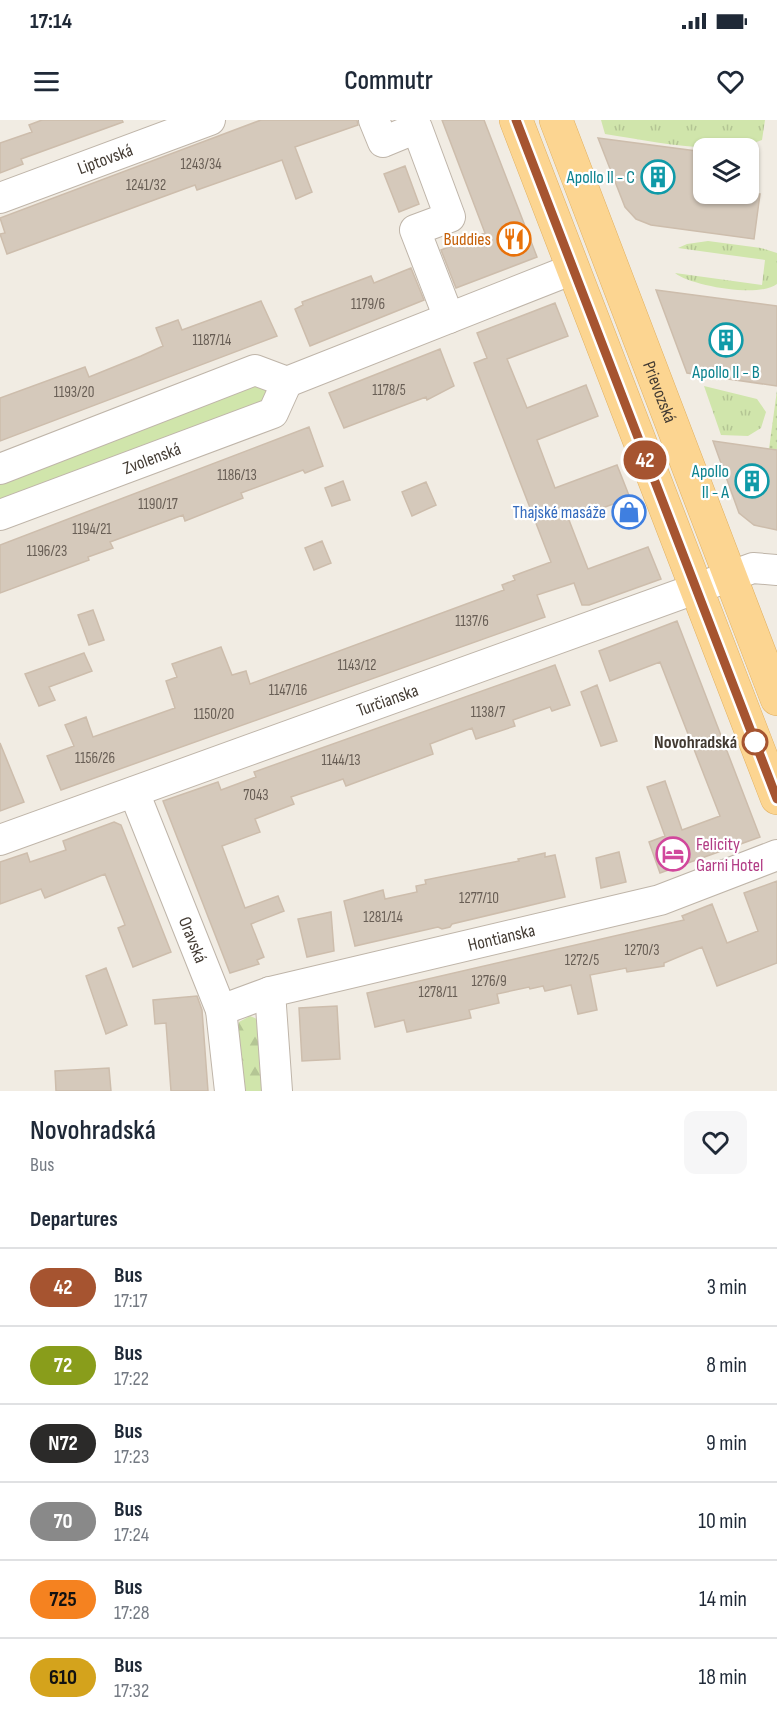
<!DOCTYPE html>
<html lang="en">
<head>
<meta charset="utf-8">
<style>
  body { margin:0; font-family:"Sofia Sans Condensed",sans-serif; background:#f6f6f7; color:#1f2937; height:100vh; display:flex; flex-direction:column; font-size:22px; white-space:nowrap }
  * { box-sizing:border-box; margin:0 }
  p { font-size:20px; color:#747a83 }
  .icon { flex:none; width:33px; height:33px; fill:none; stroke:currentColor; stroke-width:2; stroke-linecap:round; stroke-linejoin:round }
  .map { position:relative; height:971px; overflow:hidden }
  .drawer { display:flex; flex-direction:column; background:#fff; flex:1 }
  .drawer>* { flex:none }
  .badge { padding:0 12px; border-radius:20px; font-size:21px; line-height:39px }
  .fabs { position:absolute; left:693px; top:18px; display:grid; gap:12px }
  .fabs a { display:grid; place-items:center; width:66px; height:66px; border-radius:12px; background:#fff; box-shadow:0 2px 4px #0004; font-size:30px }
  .map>.badge { position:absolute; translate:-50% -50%; box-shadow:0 0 0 3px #fff }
  h2 { padding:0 30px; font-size:22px; line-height:54px }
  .round { display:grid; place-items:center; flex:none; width:63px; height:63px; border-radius:12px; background:#f6f6f7 }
  .overview { display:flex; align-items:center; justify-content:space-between; height:102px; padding:0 30px }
  h1 { font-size:28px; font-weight:600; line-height:45px }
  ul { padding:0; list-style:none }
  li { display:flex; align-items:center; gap:18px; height:78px; padding:0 30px; border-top:2px solid #e0e1e3 }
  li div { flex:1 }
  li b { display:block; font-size:22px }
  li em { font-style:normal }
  li .badge { min-width:66px; font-weight:700; text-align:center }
  .status { display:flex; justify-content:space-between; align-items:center; height:42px; padding:0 30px; background:#fff; direction:ltr }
  .status svg { height:16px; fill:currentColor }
  header { display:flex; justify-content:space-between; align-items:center; height:78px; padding:0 30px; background:#fff; font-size:27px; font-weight:600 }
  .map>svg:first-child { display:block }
  .grass { fill:url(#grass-tufts) }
  .forest { fill:url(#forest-firs) }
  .park { fill:#d0e5ab }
  .garden { fill:url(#garden-dots) }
  .building { fill:#d5c9bb; stroke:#cdbdac; stroke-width:1.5 }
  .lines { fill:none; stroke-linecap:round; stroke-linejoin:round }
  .minor-casing { stroke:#bfb5a9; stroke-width:32 }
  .major-casing { stroke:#e1b061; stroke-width:34 }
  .minor { stroke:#fff; stroke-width:30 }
  .major { stroke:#fcd591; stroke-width:33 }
  .line-casing { stroke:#fff; stroke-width:14 }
  .line { stroke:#a65430; stroke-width:9 }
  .stop-dot { fill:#fff; stroke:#a65430; stroke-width:3 }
  .labels { text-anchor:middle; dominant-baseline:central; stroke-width:4.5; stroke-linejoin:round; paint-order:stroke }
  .number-label { font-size:15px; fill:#685e55 }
  .street-label { font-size:18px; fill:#433b33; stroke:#fff }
  .culture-label { font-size:18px; fill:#0d838f; stroke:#fff; text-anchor:end }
  .food-label { font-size:18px; fill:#c56008; stroke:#fff; text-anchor:end }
  .shop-label { font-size:18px; fill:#366cbe; stroke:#fff; text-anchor:end }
  .stop-label { font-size:18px; font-weight:bold; fill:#433b33; stroke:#fff; text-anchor:end }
  .hotel-label { font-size:18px; fill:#b23c85; stroke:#fff; text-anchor:start }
</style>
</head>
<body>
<div class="status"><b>17:14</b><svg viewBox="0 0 49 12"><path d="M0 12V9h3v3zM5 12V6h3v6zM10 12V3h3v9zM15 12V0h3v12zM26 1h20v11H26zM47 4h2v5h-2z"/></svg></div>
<header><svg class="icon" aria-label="menu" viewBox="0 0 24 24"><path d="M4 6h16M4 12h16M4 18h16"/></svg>Commutr<svg class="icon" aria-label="heart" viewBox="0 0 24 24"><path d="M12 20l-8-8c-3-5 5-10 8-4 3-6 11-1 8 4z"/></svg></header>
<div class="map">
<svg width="777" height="971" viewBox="0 0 777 971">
  <defs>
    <pattern id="grass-tufts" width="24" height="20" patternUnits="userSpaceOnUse" patternTransform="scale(1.5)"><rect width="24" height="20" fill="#d0e5ab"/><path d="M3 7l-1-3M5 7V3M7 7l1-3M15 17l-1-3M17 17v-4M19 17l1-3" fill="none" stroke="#b4c594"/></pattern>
    <pattern id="forest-firs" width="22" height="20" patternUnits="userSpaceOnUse" patternTransform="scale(1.5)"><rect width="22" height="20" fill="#d0e5ab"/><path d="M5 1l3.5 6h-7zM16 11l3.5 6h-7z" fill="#b4c594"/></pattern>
    <pattern id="garden-dots" width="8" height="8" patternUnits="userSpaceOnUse" patternTransform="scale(1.5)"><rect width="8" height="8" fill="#d0e5ab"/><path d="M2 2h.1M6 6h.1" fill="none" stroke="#b4c594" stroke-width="1.8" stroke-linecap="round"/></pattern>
  </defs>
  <rect width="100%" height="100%" fill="#f1ece3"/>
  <path class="grass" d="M601 0H765L762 20C718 37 651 21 605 14Z
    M708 121 761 128 777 133V164C760 178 691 166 675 153L762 165 765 140 678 128 687 124Z
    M704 266 757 279 766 292 761 308 748 316 721 315Z"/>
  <path class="forest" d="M250 896 262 901 272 971H240L236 915 239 902Z"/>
  <path class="park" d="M251 261 269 270V281L0 390V356Z"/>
  <path class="garden" d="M777 270V330L769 329Z"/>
  <path class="building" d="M42 0H122L123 2 21 39 23 44 0 53V23L32 12 29 5Z
    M261 0H357L358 5 295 27 312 72 296 79 282 40 197 70 195 65 7 134 0 114 5 113 0 98Z
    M442 0H484L537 137 456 168 441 130 485 113Z
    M598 18 704 32V74H760L754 119 651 105 636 99 625 87Z
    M405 46 419 84 399 92 384 54Z
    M411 148 424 180 310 226 295 189 303 185 302 182 371 156 374 163Z
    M656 170 777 186V266L687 253Z
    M261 181 277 216 0 321V278L85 247 89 257 141 236 163 226 156 208 178 200 182 210Z
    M555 183 568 216 507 239 527 288 586 265 598 296 537 320 555 368 617 345 630 378 569 400 579 426 588 449 648 427 661 459 589 485H582L574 463 537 475 545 497 61 670 47 636 74 626 65 605 86 597 93 617 175 588 166 561 177 557 172 544 221 527 232 555 246 551 250 564 504 470 502 465 515 460 513 456 551 442 474 243 487 238 477 213Z
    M440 229 454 266 427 280 426 277 344 308 329 273Z
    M309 307 323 346 305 353 303 350 241 373 243 378 185 401 183 395 110 422 113 428 88 437 89 440 0 473V425Z
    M713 321 777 330V410L754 405 739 393Z
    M343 361 350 380 332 386 325 368Z
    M426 362 436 385 412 396 402 372Z
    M322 421 331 443 314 450 305 428Z
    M93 490 104 520 89 525 78 495Z
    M677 501 760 717 660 753 649 722 665 716 647 667 665 661 682 710 720 696 660 542 610 561 599 531Z
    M84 533 92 551 49 567 55 580 39 586 25 554Z
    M555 545 570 585 552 591 550 587 513 600 515 606 476 619 472 608 430 624 433 634 346 666 343 659 291 677 294 684 255 699 260 712 222 726 245 788 278 776 284 791 251 804 264 837 257 840 259 844 230 853 163 681 218 662 221 670 256 657 254 652Z
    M597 565 617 621 601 626 581 572Z
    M0 623 24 682 0 691Z
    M114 702 121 705 171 832 133 847 118 808 125 805 105 754 45 778 41 769 0 784V742L27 733 30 742 66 730 63 721Z
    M619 732 626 762 601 768 596 738Z
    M545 733V737L555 735 565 777 452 804 450 807 442 809 438 807 355 826 344 781 383 770 385 779 417 772 416 766 426 764 425 760 519 741 518 739Z
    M777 761V843L717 866 702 827 664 843V846L627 852 626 848 590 855 597 890 578 894 571 865 545 871 543 866 530 869 529 867 497 874 499 883 469 890 471 898 407 912 404 900 375 907 367 873 684 800 682 796 712 784 727 823 758 811 744 773Z
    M331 792 334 831 307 837 298 799Z
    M106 848 127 905 106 914 86 856Z
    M197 876 202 890 208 971H171L166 903 155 904 153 880Z
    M337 886 340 939 302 941 299 888Z
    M109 948 111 971H56L55 951Z"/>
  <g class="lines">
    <g class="minor-casing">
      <g id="minor">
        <path d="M374 0 383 22 417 8 450 97 415 110 449 198"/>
        <path id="s1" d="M0 78 210 0"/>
        <path d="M0 349 255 250 287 262 573 149"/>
        <path id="s2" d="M0 395 273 293 287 262"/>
        <path id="s3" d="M134 672 221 890 230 971"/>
        <path id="s4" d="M0 720 753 448 777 450"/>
        <path d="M270 872 277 971"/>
        <path id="s5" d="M221 890 270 872 660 780 777 735"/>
      </g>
    </g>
    <g class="major-casing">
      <g id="major">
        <path d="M516 0 777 678"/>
        <path id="s6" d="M556 0 777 579"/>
      </g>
    </g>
    <use href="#minor" class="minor"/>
    <use href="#major" class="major"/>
  </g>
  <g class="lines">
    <g class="line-casing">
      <path id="line" d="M516 0 777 679"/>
    </g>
    <use href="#line" class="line"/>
  </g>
  <defs>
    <g id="building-ring" transform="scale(1.725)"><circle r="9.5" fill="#fff" stroke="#0f9aa8" stroke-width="1.5"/><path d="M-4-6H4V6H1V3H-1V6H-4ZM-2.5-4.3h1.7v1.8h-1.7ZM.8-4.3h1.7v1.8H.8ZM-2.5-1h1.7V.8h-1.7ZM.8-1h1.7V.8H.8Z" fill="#0f9aa8"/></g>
    <g id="restaurant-ring" transform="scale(1.725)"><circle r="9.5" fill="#fff" stroke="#e8710a" stroke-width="1.5"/><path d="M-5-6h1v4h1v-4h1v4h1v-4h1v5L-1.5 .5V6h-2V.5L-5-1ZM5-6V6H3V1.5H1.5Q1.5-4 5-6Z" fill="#e8710a"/></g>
    <g id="shop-ring" transform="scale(1.725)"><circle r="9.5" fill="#fff" stroke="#3f7fe0" stroke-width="1.5"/><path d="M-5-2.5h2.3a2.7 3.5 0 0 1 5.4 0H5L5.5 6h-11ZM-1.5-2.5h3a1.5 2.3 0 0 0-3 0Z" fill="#3f7fe0"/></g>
    <g id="hotel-ring" transform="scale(1.725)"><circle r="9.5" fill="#fff" stroke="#d1479c" stroke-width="1.5"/><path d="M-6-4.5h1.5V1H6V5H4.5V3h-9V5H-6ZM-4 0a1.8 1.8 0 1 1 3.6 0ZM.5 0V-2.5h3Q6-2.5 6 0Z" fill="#d1479c"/></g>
  </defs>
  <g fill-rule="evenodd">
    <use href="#building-ring" x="658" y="57"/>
    <use href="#restaurant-ring" x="514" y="119"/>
    <use href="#building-ring" x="726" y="220"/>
    <use href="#building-ring" x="752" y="361"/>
    <use href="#shop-ring" x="629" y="392"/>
    <use href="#hotel-ring" x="673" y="734"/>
  </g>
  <circle class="stop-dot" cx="755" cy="622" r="12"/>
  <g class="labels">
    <g class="number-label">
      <text x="201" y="44">1243/34</text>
      <text x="146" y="65">1241/32</text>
      <text x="368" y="184">1179/6</text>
      <text x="212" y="220">1187/14</text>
      <text x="389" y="270">1178/5</text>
      <text x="74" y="272">1193/20</text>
      <text x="237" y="355">1186/13</text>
      <text x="158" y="384">1190/17</text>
      <text x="92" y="409">1194/21</text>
      <text x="47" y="431">1196/23</text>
      <text x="472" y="501">1137/6</text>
      <text x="357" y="545">1143/12</text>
      <text x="288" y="570">1147/16</text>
      <text x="488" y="592">1138/7</text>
      <text x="214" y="594">1150/20</text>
      <text x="95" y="638">1156/26</text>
      <text x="341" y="640">1144/13</text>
      <text x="256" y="675">7043</text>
      <text x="479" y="778">1277/10</text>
      <text x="383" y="797">1281/14</text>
      <text x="642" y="830">1270/3</text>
      <text x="582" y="840">1272/5</text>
      <text x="489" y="861">1276/9</text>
      <text x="438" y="872">1278/11</text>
    </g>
    <g class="street-label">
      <text stroke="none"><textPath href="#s1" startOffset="112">Liptovská</textPath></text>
      <text stroke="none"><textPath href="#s6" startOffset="291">Prievozská</textPath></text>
      <text stroke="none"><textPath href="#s2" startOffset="162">Zvolenská</textPath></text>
      <text stroke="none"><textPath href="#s4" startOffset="412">Turčianska</textPath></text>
      <text stroke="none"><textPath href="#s5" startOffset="290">Hontianska</textPath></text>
      <text stroke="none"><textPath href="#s3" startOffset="159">Oravská</textPath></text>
    </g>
    <g class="culture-label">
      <text x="635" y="57">Apollo II - C</text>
      <text x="726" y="252" text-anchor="middle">Apollo II - B</text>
      <text x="729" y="351">Apollo<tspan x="729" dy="21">II - A</tspan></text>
    </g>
    <g class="food-label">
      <text x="491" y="119">Buddies</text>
    </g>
    <g class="shop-label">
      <text x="606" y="392">Thajské masáže</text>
    </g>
    <g class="stop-label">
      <text x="737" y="622">Novohradská</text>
    </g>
    <g class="hotel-label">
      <text x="696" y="724">Felicity<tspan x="696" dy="21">Garni Hotel</tspan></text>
    </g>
  </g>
</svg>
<div class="fabs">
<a><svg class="icon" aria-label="layers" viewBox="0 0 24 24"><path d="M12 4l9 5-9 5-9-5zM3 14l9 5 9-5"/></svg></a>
</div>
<b class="badge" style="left:645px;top:340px;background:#a65430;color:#fff">42</b>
</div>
<section class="drawer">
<div class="overview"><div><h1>Novohradská</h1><p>Bus</p></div><a class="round"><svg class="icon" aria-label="heart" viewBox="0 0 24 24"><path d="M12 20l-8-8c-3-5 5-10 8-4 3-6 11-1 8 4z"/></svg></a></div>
<h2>Departures</h2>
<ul>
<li><span class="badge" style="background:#a65430;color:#fff">42</span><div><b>Bus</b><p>17:17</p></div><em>3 min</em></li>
<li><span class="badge" style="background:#899d1b;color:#fff">72</span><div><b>Bus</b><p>17:22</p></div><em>8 min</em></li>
<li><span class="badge" style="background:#2b2a29;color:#fff">N72</span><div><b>Bus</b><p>17:23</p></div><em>9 min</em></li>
<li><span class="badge" style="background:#898989;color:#fff">70</span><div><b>Bus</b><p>17:24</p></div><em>10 min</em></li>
<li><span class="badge" style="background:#f58220;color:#111">725</span><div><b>Bus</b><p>17:28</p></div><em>14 min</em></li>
<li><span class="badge" style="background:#d4a31c;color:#111">610</span><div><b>Bus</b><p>17:32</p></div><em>18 min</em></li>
</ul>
</section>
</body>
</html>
